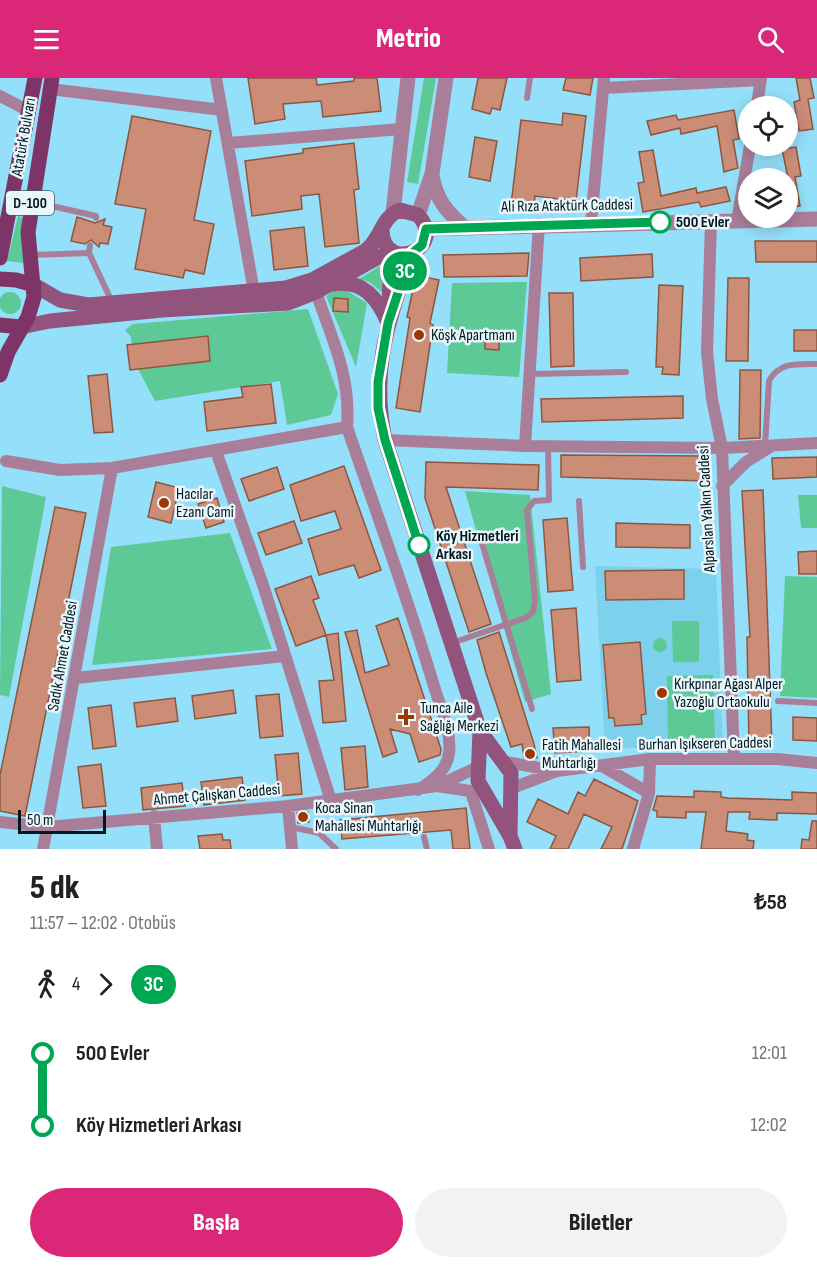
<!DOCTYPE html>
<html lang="tr">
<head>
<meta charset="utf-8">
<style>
  body { margin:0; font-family:"Sofia Sans Condensed",sans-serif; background:#f2f2f2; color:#222; height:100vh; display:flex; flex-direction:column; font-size:22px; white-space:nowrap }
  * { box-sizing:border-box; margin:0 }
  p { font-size:20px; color:#767676 }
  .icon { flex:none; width:33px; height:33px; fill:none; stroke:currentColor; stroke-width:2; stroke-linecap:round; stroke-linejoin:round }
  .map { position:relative; height:771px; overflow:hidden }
  .side { display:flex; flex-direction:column; background:#fff; flex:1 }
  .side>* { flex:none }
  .badge { padding:0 12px; border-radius:20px; font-size:21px; line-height:39px }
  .controls { position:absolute; left:738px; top:18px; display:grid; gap:12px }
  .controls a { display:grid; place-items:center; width:60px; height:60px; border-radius:50%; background:#fff; box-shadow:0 3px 15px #0003; font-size:30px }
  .scale { position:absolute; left:18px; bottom:15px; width:88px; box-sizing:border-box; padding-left:6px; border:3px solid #01161d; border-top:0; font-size:16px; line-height:21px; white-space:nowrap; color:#01161d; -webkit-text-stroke:4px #e9f7fc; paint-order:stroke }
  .map>.badge { position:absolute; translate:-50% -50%; box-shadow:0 0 0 3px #fff }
  .legs { display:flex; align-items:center; gap:9px; height:66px; padding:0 30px; font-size:20px }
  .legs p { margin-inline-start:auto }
  .overview { display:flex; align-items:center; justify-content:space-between; height:102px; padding:0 30px }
  h1 { font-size:33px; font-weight:800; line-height:45px }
  .action { display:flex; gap:12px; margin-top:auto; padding:12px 30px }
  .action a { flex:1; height:69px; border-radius:36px; background:#db2777; color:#fff; font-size:24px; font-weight:800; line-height:69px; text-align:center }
  .action a+a { background:#f2f2f2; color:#222 }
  ul { padding:0 30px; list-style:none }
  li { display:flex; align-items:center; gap:21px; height:72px; font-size:22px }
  li i { display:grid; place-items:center; width:9px; height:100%; margin:0 8px; background:currentColor }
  li i::after { content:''; width:15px; height:15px; margin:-8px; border:4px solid; border-radius:50%; background:#fff }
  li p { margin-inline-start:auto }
  li:first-child i { background:linear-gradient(#0000 50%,currentColor 0) }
  li:last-child i { background:linear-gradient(currentColor 50%,#0000 0) }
  header { display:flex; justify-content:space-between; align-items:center; height:78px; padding:0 30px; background:#db2777; color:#fff; font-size:27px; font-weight:800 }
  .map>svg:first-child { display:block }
  .built { fill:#7dd1ec }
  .green { fill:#5cc997 }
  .building { fill:#cb8d76; stroke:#8e5540; stroke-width:1.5 }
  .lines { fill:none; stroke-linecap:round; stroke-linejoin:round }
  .service { stroke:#a97e99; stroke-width:6 }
  .minor { stroke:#a97e99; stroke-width:12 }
  .tertiary { stroke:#a97e99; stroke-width:15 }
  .secondary { stroke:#92547c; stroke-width:15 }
  .primary { stroke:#7f3467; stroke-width:15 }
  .line-1-casing { stroke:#fff; stroke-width:14 }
  .line-1 { stroke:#00a651; stroke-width:9 }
  .stop-1-dot { fill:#fff; stroke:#00a651; stroke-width:3 }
  .poi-dot { fill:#9c3702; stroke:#e9f7fc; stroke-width:2 }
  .labels { text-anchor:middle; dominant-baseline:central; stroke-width:5; stroke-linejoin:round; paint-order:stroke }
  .shield { fill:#e9f7fc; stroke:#475a60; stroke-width:1.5 }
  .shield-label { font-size:15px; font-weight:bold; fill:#01161d }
  .street-label { font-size:16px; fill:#01161d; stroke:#e9f7fc }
  .stop-label { font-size:16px; font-weight:bold; fill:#01161d; stroke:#e9f7fc; text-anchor:start }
  .poi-label { font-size:16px; fill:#01161d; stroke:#e9f7fc; text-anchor:start }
</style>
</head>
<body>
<header><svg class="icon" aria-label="menu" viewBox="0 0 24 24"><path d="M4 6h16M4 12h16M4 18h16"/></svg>Metrio<svg class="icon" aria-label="search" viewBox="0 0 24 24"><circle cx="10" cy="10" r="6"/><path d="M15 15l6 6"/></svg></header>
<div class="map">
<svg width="817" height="771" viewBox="0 0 817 771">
  <rect width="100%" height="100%" fill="#94e0fa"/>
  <path class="built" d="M595 488 716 491 723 669 605 670Z"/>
  <path class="green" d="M424 0H436L418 106 407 104Z
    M18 138 22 139 24 185 7 183Z
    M383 186 382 214 369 204 359 201Z
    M527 204 519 299 447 295 452 205Z
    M344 211 367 225 356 289 326 218 333 213Z
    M-1 225a11 11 0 1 1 22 0a11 11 0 1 1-22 0Z
    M308 231 338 316 331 337 287 347 280 303 155 323 138 291 210 283 208 258 132 267 131 259 125 252 133 246Z
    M2 408 46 419 9 619 0 617Z
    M465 413 530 417 551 616 525 624Z
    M798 417H817V450H801Z
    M230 455 272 571 92 587 111 469Z
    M785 498 817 499V620L780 618Z
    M672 543H699V584H673Z
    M653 567a7 7 0 1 1 14 0a7 7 0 1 1-14 0Z
    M713 597 715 665 668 666 667 598Z"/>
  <path class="building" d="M248 0H316L317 7 354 3V0H377L381 33 323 39 321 23 283 26 285 41 255 46Z
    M478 0H507L500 32 492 30 490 36 472 31Z
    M566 0H593L590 17 563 12Z
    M796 0H810L814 20 808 21 813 51 799 53 794 24 800 22Z
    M734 32 739 61 733 62 738 90 724 94 717 48 681 56 680 50 651 57 647 43 676 37 678 42Z
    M563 35 586 38 576 123 535 118 534 130 511 127 521 42 562 47Z
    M132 38 211 53 194 142 214 146 204 196 185 192 183 200 135 191 146 131 115 126Z
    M475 59 497 63 490 103 469 99Z
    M354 65 359 111 354 112 359 165 325 169 319 116 301 118 302 131 252 138 245 83 303 75V71Z
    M796 69 801 98 795 99 800 128 788 130V100L782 71Z
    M653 72 661 118 696 110 697 115 726 109 730 123 701 129 699 124 643 134 638 105 644 104 639 74Z
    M77 139 95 145 105 141 103 147 112 149 108 166 100 165 99 169 91 162 85 166 71 163Z
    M304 149 308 188 274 192 270 153Z
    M755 163H817V184H756Z
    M529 175 527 198 444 199 443 177Z
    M652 176 653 199 581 203 580 180Z
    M416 197 439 202 430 245 433 247 420 334 396 330 410 240 407 239Z
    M728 200H749L748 283H726Z
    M659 207 683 208 679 297 662 296 663 289H656Z
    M549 215H573L574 288 551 289Z
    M334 220 348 221V234L333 233Z
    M794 252H817V273H794Z
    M485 254 499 255V272L485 271Z
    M208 258 210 283 130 292 127 267Z
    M740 292H761L760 360 739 361Z
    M107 296 113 354 94 355 88 298Z
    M271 306 276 345 207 353 204 324 243 319 241 309Z
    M683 318V340L542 344 541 321Z
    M561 377 707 378V403L561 399Z
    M817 379V399L773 401 772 380Z
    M426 384 539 387 538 412 446 409 491 546 469 554 425 420Z
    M344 388 381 492 359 500 354 487 319 497 308 461 341 451 335 433 301 443 290 407Z
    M277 389 284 411 249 423 241 401Z
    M156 404 179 410 171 445 148 439Z
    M763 412 772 667H749L747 559H750L742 413Z
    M217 420 224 444 206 450 198 426Z
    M55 429 86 435 25 738 0 733V697Z
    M567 440 573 512 548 514 543 442Z
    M294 443 302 465 266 477 258 455Z
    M616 445 690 447V470L616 469Z
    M817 473V496H799L798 474Z
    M684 492V521L606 522 605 493Z
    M311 498 319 520 313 522 326 557 296 568 275 511Z
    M576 530 581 602 557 604 551 532Z
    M398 540 441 671 440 677 419 684 410 656 390 651 397 674 383 679 345 554 357 552 365 595 389 587 376 548Z
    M499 554 534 666 537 680 524 679 522 666 511 669 486 595 477 562Z
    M338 555 346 643 323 645 319 603 334 602 326 557Z
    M640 564 646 636 641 637 642 646 615 648 614 640H609L603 567Z
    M233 612 236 635 195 641 192 618Z
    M279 616 283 658 260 660 256 618Z
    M175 620 178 643 137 649 134 625Z
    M111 627 116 668 93 671 88 630Z
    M793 639 817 640V663L793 662Z
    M589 649 590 673 555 675 553 650Z
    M365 668 368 709 345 712 341 670Z
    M298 675 302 716 279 718 275 677Z
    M101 686 106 728 83 730 78 689Z
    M242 699 245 722 204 727 201 704Z
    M594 701 638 723 622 771H601L612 749 584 736 568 771H550L556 758 527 744 538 721 568 736 578 714 585 718Z
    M182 705 185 728 143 732 141 710Z
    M694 713 721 714V719L728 720 792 722V714L817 715V736L777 735V742L749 741 750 734H728L726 753 748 756 747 762 754 763 753 771H701L706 734H686V740L657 739V733L653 732 657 718 694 719Z
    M466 730 470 771H453L451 752 342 761 340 742Z
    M308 734 309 744 298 745 297 735Z
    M812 743H817V771H801L802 761 809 762Z
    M222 756 223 762H230L231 771H200L198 758Z"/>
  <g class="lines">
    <path class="service" d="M527 20 530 0
      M34 124 96 138V140
      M90 167 89 175 112 224
      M31 177 89 175
      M530 296 626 294
      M765 367 769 303C779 284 797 286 817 286
      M579 423 583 489
      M480 459 532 631
      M452 565 525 540 533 534 535 522 527 432 534 423 549 422 548 369
      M778 623 817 625
      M291 749 319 755 336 771
      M424 759 427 771"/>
    <path class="minor" d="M216 0 254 214
      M603 10 761 2
      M50 11 222 32
      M0 18 29 33
      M757 28 761 0
      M229 65 401 51
      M737 143 750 68
      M711 144 707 274 712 321 722 370 734 681
      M591 145 604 0
      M316 214C332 261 351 298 347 349 376 434 407 518 433 605 439 626 452 653 449 675 447 693 432 703 418 712
      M385 362 525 368 722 370 817 365
      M525 368 539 146
      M216 373 264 510 331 723
      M6 383 60 392 112 390 347 349
      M722 408 746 384 770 369
      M76 600 285 578
      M501 683 556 693
      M602 688 649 715
      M437 708 477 714
      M510 711 557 693 650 681H777L817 685
      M471 714 489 771
      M288 728 292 771
      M154 738 157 771
      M0 744 47 749 288 728 437 708 480 688
      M43 771 112 390
      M633 771 649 715 650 681"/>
    <path class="tertiary" d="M432 97C436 121 446 133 464 149
      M393 135 408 0
      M418 137 432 96 446 0
      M426 151 817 141"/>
    <path class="secondary" d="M411 175C389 243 370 290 385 362L480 653 511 695 510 758
      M333 206C362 201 378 220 388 245
      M34 207 60 222 88 227 286 210 312 202 365 173C381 162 381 139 400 132L418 137C449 171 383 197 382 152
      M389 227 391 172
      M21 249 50 243 162 232 288 225 316 214 391 172
      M480 653 478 703 510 758 515 771"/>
    <path class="primary" d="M0 180 35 0
      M0 201 16 202 34 207
      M0 247 21 249
      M0 297 8 274 28 239 34 219 28 154 52 0"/>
  </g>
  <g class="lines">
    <g class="line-1-casing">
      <path id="line-1" d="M419 467 385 362 378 330V304L388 245 411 176 422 167 426 151 660 144"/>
    </g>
    <use href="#line-1" class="line-1"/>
  </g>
  <g class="stop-1-dot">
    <circle cx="660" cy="144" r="10"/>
    <circle cx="419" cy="467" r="10"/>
  </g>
  <g class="poi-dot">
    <circle cx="419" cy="257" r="6"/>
    <circle cx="164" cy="425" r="6"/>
    <circle cx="662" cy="615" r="6"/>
    <path d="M403 630h6v6h6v6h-6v6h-6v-6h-6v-6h6z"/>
    <circle cx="530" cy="676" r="6"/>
    <circle cx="303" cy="739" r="6"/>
  </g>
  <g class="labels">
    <rect class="shield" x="6" y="113" width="48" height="24" rx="4.5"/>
    <g class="shield-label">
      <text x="30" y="125">D-100</text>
    </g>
    <g class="street-label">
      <text transform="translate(24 59) rotate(-80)">Atatürk Bulvarı</text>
      <text transform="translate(567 128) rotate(-1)">Ali Rıza Ataktürk Caddesi</text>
      <text transform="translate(707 431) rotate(-93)">Alparslan Yalkın Caddesi</text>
      <text transform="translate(63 578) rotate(-80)">Sadık Ahmet Caddesi</text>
      <text transform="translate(705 666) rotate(-1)">Burhan Işıkseren Caddesi</text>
      <text transform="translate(217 717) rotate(-5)">Ahmet Çalışkan Caddesi</text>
    </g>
    <g class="stop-label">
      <text x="676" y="144">500 Evler</text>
      <text x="436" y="458">Köy Hizmetleri<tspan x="436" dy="18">Arkası</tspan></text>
    </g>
    <g class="poi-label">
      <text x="431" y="257">Köşk Apartmanı</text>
      <text x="176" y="416">Hacılar<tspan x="176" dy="18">Ezanı Cami</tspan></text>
      <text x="674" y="606">Kırkpınar Ağası Alper<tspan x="674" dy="18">Yazoğlu Ortaokulu</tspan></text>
      <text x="420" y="630">Tunca Aile<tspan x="420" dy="18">Sağlığı Merkezi</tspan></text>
      <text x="542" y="667">Fatih Mahallesi<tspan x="542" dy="18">Muhtarlığı</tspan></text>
      <text x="315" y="730">Koca Sinan<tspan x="315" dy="18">Mahallesi Muhtarlığı</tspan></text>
    </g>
  </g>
</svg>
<div class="controls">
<a><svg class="icon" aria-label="locate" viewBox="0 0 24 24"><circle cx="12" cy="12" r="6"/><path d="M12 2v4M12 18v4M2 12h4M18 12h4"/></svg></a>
<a><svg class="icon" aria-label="layers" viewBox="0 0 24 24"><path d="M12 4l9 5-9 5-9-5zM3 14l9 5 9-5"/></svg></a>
</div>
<div class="scale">50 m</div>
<b class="badge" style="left:405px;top:193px;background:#00a651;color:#fff">3C</b>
</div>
<section class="side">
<div class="overview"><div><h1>5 dk</h1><p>11:57 – 12:02 · Otobüs</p></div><b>₺58</b></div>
<div class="legs"><svg class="icon" aria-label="walk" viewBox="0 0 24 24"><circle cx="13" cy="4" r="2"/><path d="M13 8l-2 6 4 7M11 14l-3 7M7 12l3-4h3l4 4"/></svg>4<svg class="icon" aria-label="forward" viewBox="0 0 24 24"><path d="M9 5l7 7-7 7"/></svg><b class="badge" style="background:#00a651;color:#fff">3C</b></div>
<ul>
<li><i style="color:#00a651"></i><b>500 Evler</b><p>12:01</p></li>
<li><i style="color:#00a651"></i><b>Köy Hizmetleri Arkası</b><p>12:02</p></li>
</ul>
<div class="action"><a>Başla</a><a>Biletler</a></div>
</section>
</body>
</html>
